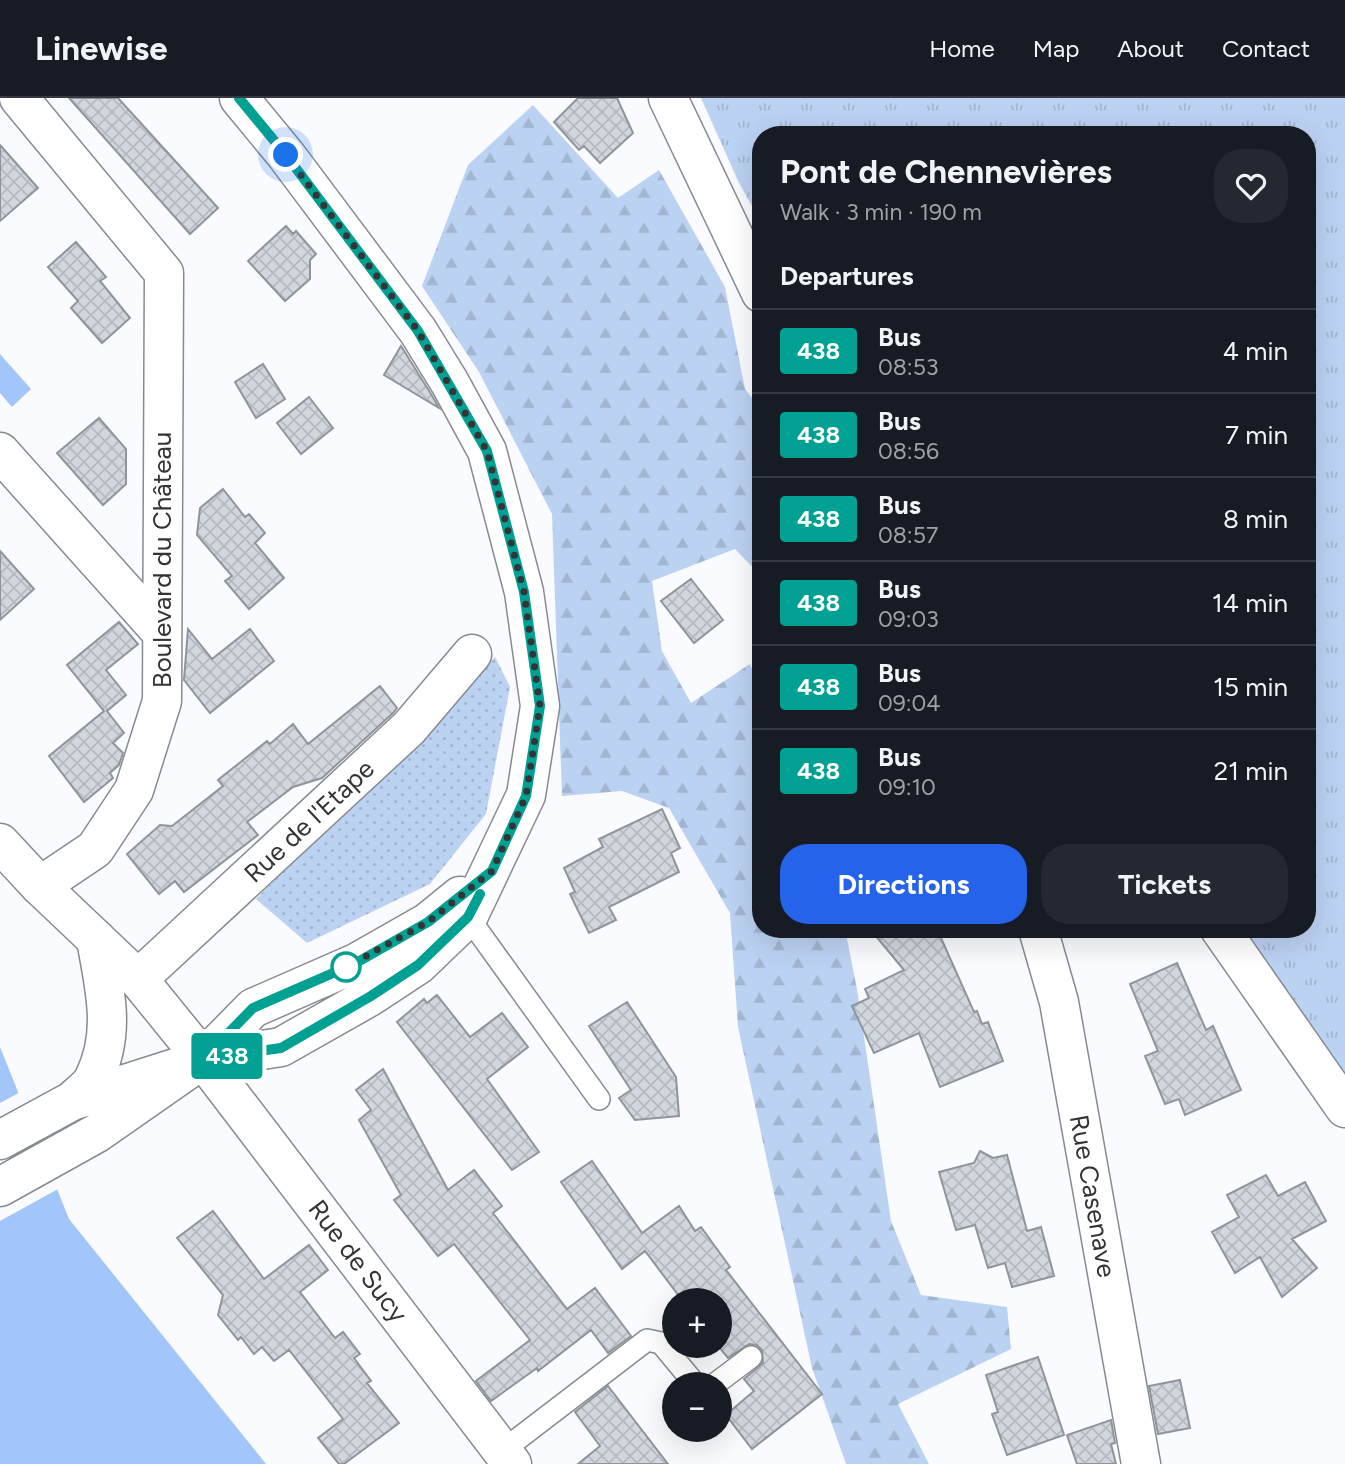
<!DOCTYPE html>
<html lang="en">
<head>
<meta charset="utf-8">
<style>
  body { margin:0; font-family:Figtree,sans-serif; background:#242831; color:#f1f3f6; height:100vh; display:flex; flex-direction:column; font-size:26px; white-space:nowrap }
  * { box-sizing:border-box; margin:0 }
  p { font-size:23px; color:#9ea1a6 }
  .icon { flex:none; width:38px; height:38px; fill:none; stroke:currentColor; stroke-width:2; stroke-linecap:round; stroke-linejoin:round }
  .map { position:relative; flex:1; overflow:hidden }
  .drawer { position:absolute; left:752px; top:28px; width:564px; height:812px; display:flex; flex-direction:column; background:#171b24; border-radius:28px; box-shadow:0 7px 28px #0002 }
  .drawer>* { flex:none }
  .badge { padding:0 14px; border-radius:5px; font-size:24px; line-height:46px }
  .controls { position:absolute; left:662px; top:1190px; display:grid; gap:14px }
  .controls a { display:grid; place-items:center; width:70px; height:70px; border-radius:50%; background:#171b24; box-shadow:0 7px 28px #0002; font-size:35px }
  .you { position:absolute; width:35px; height:35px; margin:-18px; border:5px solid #fff; border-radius:50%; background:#1a73e8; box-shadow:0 0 0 10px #1a73e833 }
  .map>.badge { position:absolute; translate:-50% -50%; box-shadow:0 0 0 4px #fff }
  h2 { padding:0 28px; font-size:26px; line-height:63px }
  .round { display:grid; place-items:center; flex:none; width:74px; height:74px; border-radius:28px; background:#242831 }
  .head { display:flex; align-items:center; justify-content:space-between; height:119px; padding:0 28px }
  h1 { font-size:33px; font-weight:700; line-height:52px }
  .action { display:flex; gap:14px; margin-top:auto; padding:14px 28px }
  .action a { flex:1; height:80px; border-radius:28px; background:#2563eb; color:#fff; font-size:28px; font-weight:700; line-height:80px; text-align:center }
  .action a+a { background:#242831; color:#f1f3f6 }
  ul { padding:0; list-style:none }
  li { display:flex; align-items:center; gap:21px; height:84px; padding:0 28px; border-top:2px solid #363941 }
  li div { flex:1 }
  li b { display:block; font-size:26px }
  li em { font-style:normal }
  li .badge { min-width:77px; font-weight:700; text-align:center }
  header { display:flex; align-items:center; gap:42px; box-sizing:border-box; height:98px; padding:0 35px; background:#171b24; border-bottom:2px solid #363941 }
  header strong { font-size:33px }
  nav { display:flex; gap:38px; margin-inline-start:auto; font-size:24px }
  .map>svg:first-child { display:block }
  .grass { fill:url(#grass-dots) }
  .forest { fill:url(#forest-firs) }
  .park { fill:url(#park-tufts) }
  .water { fill:#a2c5fa }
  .pier { fill:#f9fbfe }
  .building { fill:url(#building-cross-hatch); stroke:#90959c; stroke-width:2 }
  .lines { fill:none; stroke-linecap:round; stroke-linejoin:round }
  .service-casing { stroke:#868b92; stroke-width:24 }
  .minor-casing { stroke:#868b92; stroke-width:41 }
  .tertiary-casing { stroke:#868b92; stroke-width:41 }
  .secondary-casing { stroke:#868b92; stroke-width:41 }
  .service { stroke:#fff; stroke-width:21 }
  .minor { stroke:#fff; stroke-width:38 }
  .tertiary { stroke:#fff; stroke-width:38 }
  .secondary { stroke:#fff; stroke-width:38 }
  .line-casing { stroke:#fff; stroke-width:16 }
  .line { stroke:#00a092; stroke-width:10 }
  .walk { stroke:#323437; stroke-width:7; stroke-dasharray:0 12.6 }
  .stop-dot { fill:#fff; stroke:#00a092; stroke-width:3.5 }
  .labels { text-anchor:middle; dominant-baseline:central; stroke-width:5; stroke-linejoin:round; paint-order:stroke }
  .street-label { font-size:26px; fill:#323437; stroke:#fff }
</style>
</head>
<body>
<header>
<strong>Linewise</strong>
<nav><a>Home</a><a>Map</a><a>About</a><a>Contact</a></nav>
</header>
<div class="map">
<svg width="1345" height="1366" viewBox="0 0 1345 1366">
  <defs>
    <pattern id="grass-dots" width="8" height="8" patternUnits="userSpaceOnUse" patternTransform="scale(1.75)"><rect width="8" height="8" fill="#bcd2f3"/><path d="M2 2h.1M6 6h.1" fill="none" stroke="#a2b5d1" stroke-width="1.8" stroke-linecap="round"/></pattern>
    <pattern id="forest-firs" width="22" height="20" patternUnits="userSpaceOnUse" patternTransform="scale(1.75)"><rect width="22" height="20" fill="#bcd2f3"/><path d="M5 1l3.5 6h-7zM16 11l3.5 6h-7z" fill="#a2b5d1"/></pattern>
    <pattern id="park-tufts" width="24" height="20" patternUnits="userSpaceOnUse" patternTransform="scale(1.75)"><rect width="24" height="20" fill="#bcd2f3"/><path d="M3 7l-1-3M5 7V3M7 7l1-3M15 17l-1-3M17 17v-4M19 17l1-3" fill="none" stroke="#a2b5d1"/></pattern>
    <pattern id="building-cross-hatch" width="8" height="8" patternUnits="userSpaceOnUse" patternTransform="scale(1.75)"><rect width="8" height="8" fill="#d2d7df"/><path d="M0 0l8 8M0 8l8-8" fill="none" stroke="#b5b9c0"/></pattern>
  </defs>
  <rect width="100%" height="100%" fill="#f9fbfe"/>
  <path class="grass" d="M495 559 510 589 486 716 430 786 307 845 256 801Z"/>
  <path class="forest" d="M533 7 618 100 659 72 725 189 745 291 761 311V478L735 451 652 483 662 553 691 605 750 566 761 593V831H845L857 891 891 1123 921 1197 1007 1209 1011 1251 898 1306 929 1366H846L812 1270 738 929 730 815 669 710 622 693 562 698 552 416 479 274 422 188 468 67Z"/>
  <path class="park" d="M701 0H1345V990L1228 831H1307V37H761V124L739 85Z"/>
  <path class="water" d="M0 256 31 291 12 309 0 295Z
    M0 949 69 1121 266 1366H0Z"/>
  <path class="pier" d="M22 993 60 1090 0 1123V1005Z"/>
  <path class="building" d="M69 0H118L218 110 190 136Z
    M578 0H617L633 35 600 65 584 48 579 52 554 24Z
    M0 47 38 90 0 123Z
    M286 128 293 136 296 133 316 156 310 162V181L285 203 248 163Z
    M76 144 106 179 100 183 130 220 102 245 71 210 78 203 48 169Z
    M401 248 431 296 439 310 384 277Z
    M263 266 285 301 256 320 235 284Z
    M309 299 333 330 301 356 277 325Z
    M99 320 126 351V386L103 407 57 355Z
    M223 391 245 419 249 416 265 435 255 445 284 480 249 511 225 483 232 478 197 437 200 410Z
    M0 453 34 491 0 522Z
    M691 481 723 522 694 545 661 503Z
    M119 524 138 546 106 572 126 597 107 613 124 635 113 645 123 655 119 667 110 675 113 680 84 704 49 658 104 613 67 567Z
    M188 531 212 561 250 531 274 563 210 615 184 582Z
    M380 588 397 610 393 615 322 680 293 689 247 724 258 737 184 794 175 783 159 796 127 756 160 727 172 728 223 688 218 682 267 643 270 646 293 626 308 646Z
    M662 711 680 750 671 755 679 774 609 809 616 822 589 835 570 796 575 794 564 770 603 749 599 741Z
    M870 831H937L974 914 977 913 982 926 988 924 1003 963 940 989 919 935 874 955 852 908 869 900 865 891 904 872Z
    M1177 865 1206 932 1213 928 1241 992 1185 1017 1179 1001 1165 1006 1145 958 1158 953 1130 886Z
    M437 897 470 939 502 915 528 949 487 981 539 1054 512 1072 397 924 424 901 427 905Z
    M627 904 676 979 679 1018 635 1022 619 1000 631 992 589 928Z
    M383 971 448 1092 474 1072 502 1108 493 1115 567 1211 595 1190 631 1238 608 1255 591 1232 538 1273 537 1270 491 1303 476 1283 530 1242 454 1146 438 1158 394 1102 401 1097 359 1022 371 1012 356 992Z
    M980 1053 993 1060 1007 1057 1027 1133 1041 1129 1054 1178 1012 1189 1005 1165 988 1170 975 1127 956 1132 939 1074 974 1065Z
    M592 1063 642 1135 679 1108 695 1133 701 1129 730 1169 726 1172 822 1296 752 1351 726 1317 754 1293 744 1281 763 1265 762 1252 757 1247 749 1246 728 1260 718 1248 719 1202H682L645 1153 622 1171 561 1084Z
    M1266 1077 1278 1098 1305 1084 1326 1123 1292 1141 1317 1170 1282 1199 1260 1159 1235 1175 1212 1134 1239 1119 1227 1097Z
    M213 1113 264 1181 309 1147 328 1172 300 1194 335 1240 343 1234 360 1256 354 1260 371 1283 367 1285 399 1325 344 1366H339L318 1340 343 1321 289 1252 274 1263 262 1249 254 1256 241 1239 238 1242 218 1217 223 1197 177 1140Z
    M1038 1259 1064 1337 1007 1357 992 1316 998 1314 986 1277Z
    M1180 1282 1190 1330 1158 1336 1149 1288Z
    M608 1288 668 1366H578L600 1348 575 1314Z
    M1111 1322 1115 1345 1111 1346 1116 1366H1077L1067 1337Z"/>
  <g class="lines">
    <g class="service-casing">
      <path id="service" d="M468 819 599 1001
        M715 1286 751 1259
        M502 1353 647 1242 661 1245 695 1286"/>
    </g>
    <g class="minor-casing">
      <path id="minor" d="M19 0 164 175 162 603 134 692 95 751 40 788
        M0 354 162 535
        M1220 831 1345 1010
        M138 881 409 630 472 556"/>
    </g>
    <g class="tertiary-casing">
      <path id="tertiary" d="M668 0 761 195
        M0 745 40 788 138 881 203 961
        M1038 831 1059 904 1141 1366"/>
    </g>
    <g class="secondary-casing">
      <path id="secondary" d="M203 961 512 1366
        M72 1003C79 996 90 989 94 980 117 934 104 888 96 841
        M0 1042 72 1003 203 961 281 949 371 898 418 867 468 819 526 697 540 608 524 494 487 353 450 285 418 233 286 57 239 0
        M0 1089 97 1035 203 961 253 910 356 865 428 824 460 798"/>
    </g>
    <use href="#service" class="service"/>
    <use href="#minor" class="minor"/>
    <use href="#tertiary" class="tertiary"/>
    <use href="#secondary" class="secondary"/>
  </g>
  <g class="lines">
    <g class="line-casing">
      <path id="line" d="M239 0 286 57 418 233 487 353 524 494 540 608 526 698 492 773 428 824 356 865 253 910 203 961 281 950 371 898 418 867 468 819 480 796"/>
    </g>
    <use href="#line" class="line"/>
    <path class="walk" d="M286 57 418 233 487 353 524 494 540 608 526 698 492 773 428 824 346 869"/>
  </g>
  <circle class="stop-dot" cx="346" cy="869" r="14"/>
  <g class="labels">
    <g class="street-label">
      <text transform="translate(162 462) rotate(-90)">Boulevard du Château</text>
      <text transform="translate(309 723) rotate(-43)">Rue de l'Etape</text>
      <text transform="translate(1093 1098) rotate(80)">Rue Casenave</text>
      <text transform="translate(358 1163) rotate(53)">Rue de Sucy</text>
    </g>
  </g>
</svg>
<div class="controls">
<a>+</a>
<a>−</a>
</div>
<div class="you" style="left:286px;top:57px"></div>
<b class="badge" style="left:227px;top:958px;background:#00a092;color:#fff">438</b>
<section class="drawer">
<div class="head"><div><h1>Pont de Chennevières</h1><p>Walk · 3 min · 190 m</p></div><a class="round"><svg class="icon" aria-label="heart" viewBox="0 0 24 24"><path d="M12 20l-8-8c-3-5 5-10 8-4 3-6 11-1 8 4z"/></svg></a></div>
<h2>Departures</h2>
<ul>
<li><span class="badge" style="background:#00a092;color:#fff">438</span><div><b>Bus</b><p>08:53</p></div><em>4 min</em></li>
<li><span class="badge" style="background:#00a092;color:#fff">438</span><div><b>Bus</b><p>08:56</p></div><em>7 min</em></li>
<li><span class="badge" style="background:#00a092;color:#fff">438</span><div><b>Bus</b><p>08:57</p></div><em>8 min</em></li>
<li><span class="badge" style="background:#00a092;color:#fff">438</span><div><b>Bus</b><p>09:03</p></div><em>14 min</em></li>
<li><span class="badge" style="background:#00a092;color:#fff">438</span><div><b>Bus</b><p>09:04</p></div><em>15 min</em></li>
<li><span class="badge" style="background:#00a092;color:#fff">438</span><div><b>Bus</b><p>09:10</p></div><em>21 min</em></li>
</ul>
<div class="action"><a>Directions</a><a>Tickets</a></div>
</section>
</div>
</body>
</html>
